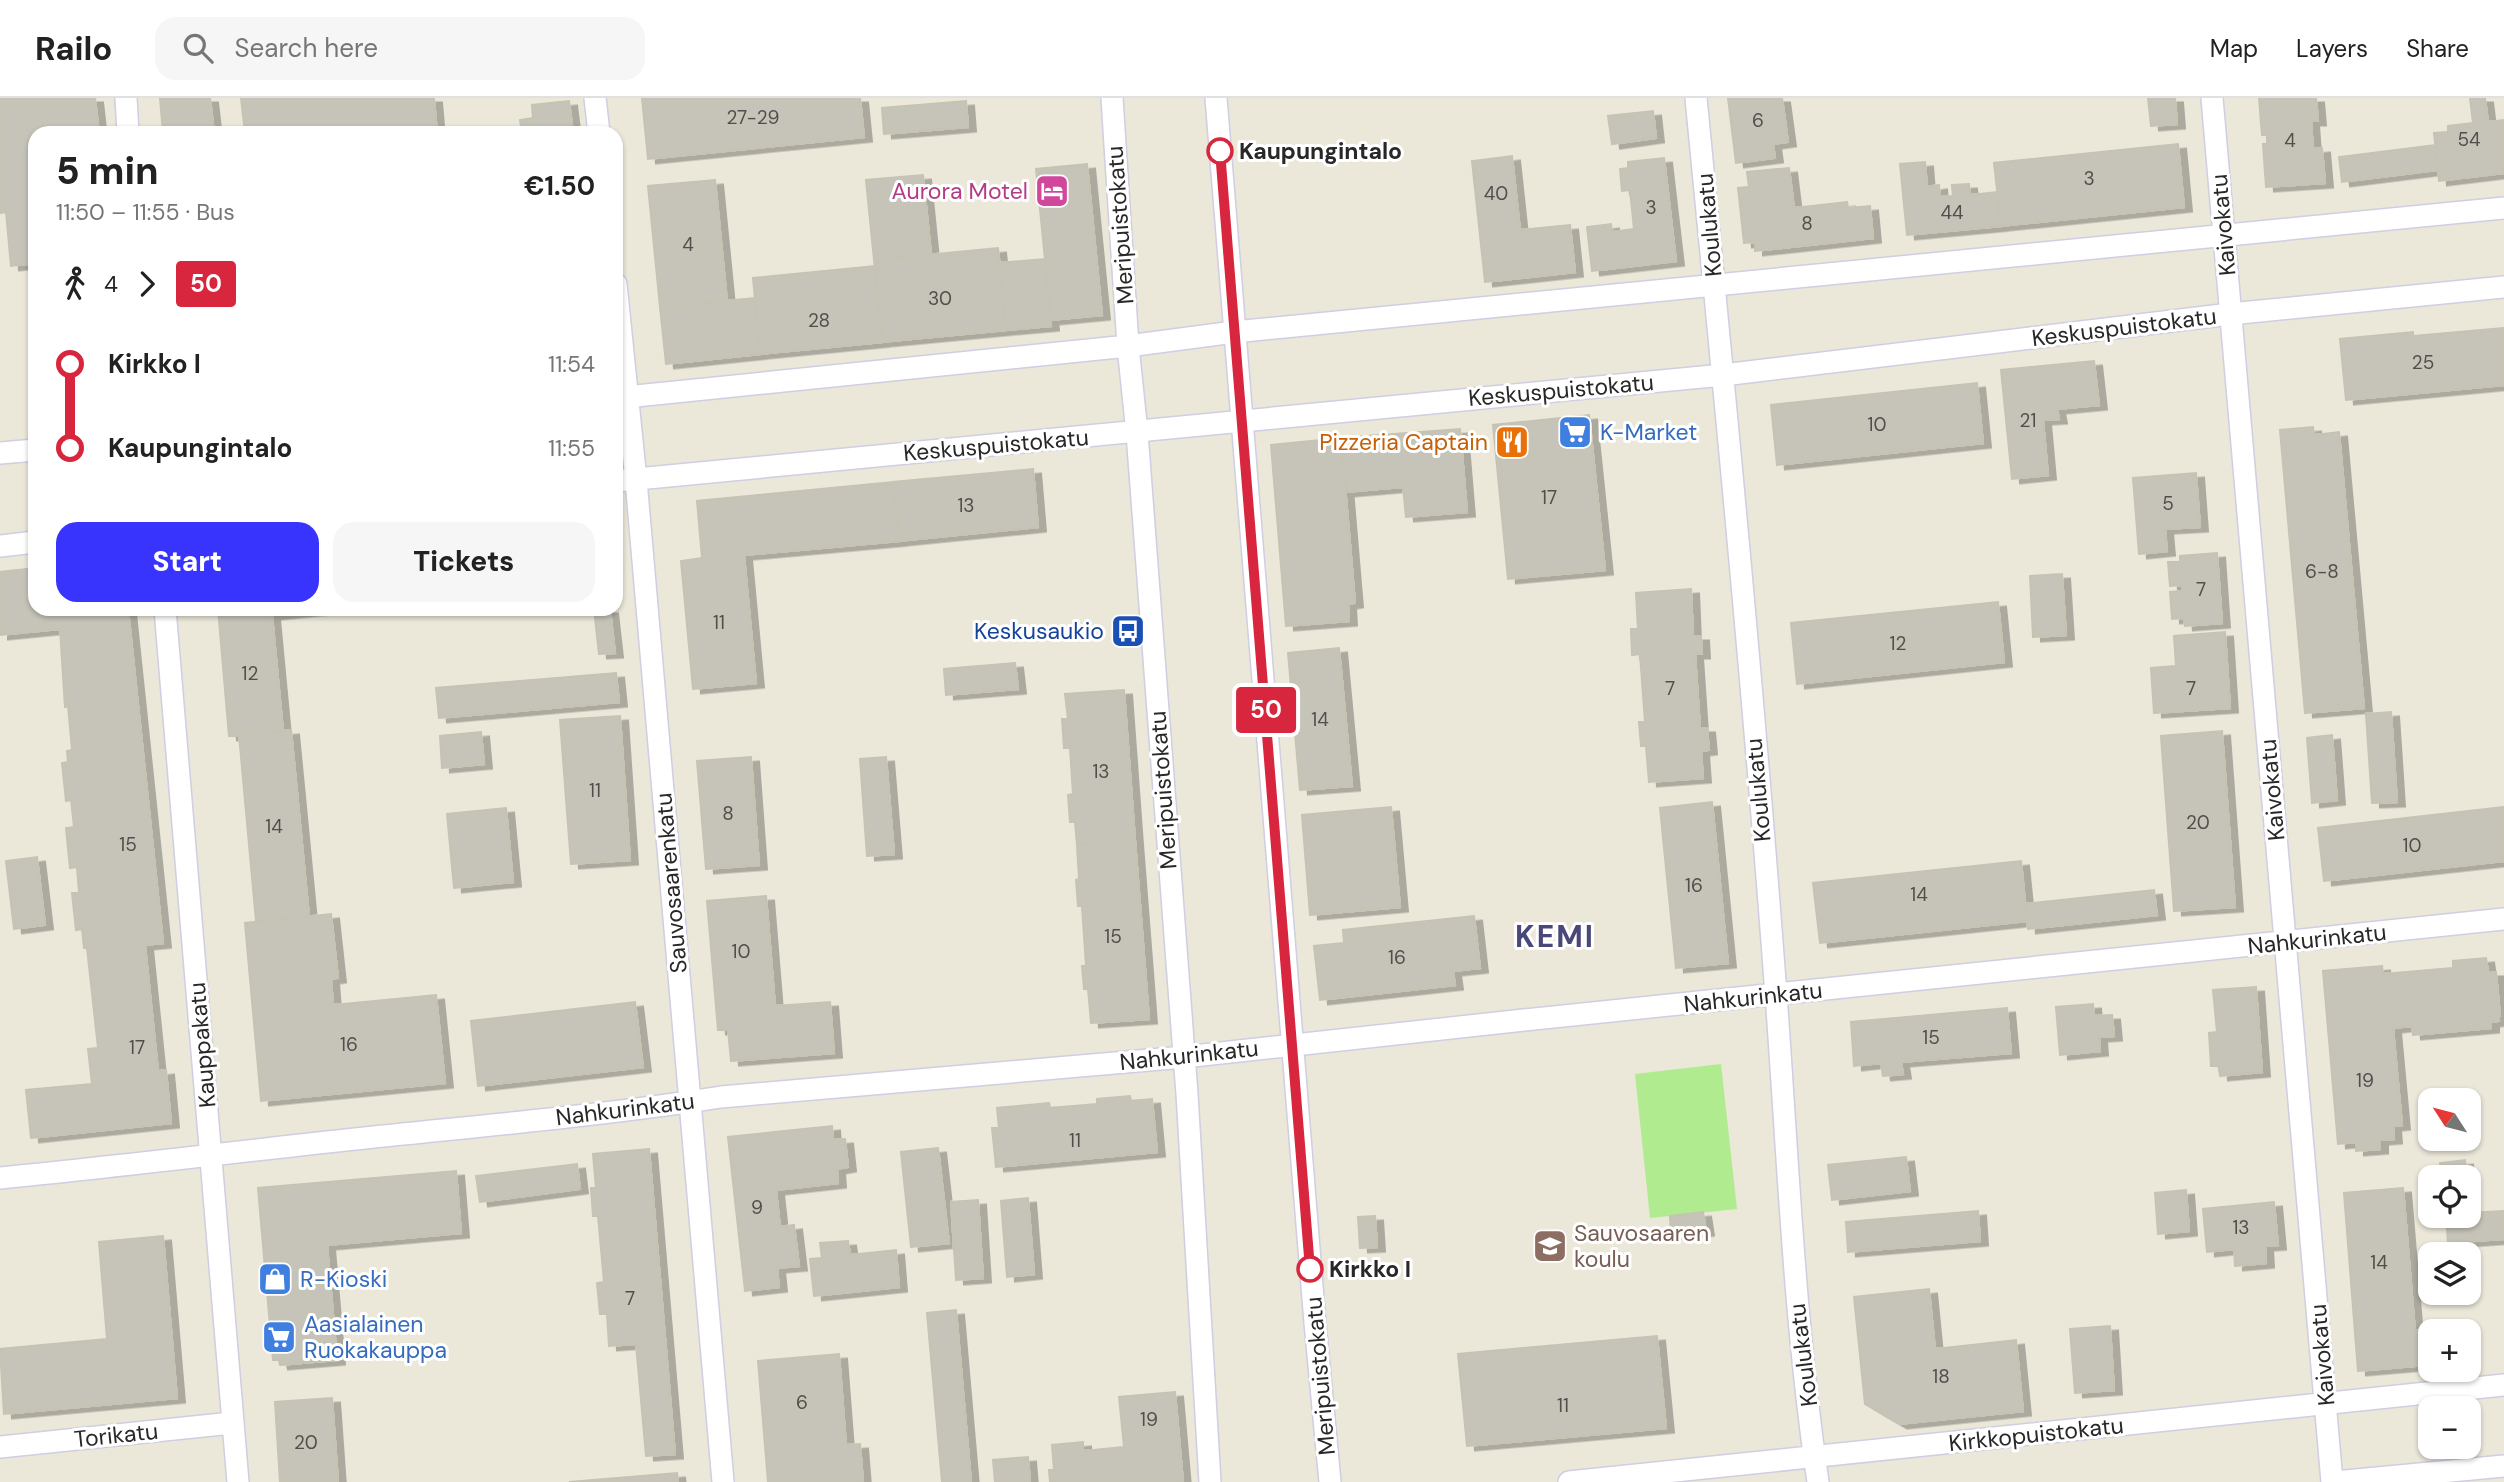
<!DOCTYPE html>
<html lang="en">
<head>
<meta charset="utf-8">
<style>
  body { margin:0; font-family:"DM Sans",sans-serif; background:#f6f6f6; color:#222; height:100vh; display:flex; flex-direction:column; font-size:26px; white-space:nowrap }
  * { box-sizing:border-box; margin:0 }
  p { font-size:23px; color:#767676 }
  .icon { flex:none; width:38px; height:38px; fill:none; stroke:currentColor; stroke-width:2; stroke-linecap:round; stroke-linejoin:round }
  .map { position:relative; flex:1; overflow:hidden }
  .drawer { position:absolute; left:28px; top:28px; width:595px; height:490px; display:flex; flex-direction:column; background:#fff; border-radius:21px; box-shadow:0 2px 5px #0004 }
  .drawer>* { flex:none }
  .badge { padding:0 14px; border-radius:5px; font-size:24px; line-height:46px }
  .needle { width:46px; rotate:306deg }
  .fabs { position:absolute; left:2418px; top:990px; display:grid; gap:14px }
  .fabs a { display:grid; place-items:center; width:63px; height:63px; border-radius:14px; background:#fff; box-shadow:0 2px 5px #0004; font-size:35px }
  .map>.badge { position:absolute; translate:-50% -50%; box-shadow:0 0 0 4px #fff }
  .legs { display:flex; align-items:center; gap:10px; height:77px; padding:0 28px; font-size:23px }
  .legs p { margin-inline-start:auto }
  .head { display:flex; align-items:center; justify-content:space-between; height:119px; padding:0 28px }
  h1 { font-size:38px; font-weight:800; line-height:52px }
  .primary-button { display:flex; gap:14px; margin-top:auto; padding:14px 28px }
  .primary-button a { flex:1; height:80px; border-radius:21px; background:#3934fd; color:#fff; font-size:28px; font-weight:800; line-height:80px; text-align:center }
  .primary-button a+a { background:#f6f6f6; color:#222 }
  ul { padding:0 28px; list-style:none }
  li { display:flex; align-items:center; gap:24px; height:84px; font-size:26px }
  li i { display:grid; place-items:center; width:10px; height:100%; margin:0 9px; background:currentColor }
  li i::after { content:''; width:18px; height:18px; margin:-9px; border:5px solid; border-radius:50%; background:#fff }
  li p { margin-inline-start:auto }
  li:first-child i { background:linear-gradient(#0000 50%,currentColor 0) }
  li:last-child i { background:linear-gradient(currentColor 50%,#0000 0) }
  header { display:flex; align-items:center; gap:42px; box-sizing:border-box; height:98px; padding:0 35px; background:#fff; border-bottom:2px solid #e0e0e0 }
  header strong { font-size:33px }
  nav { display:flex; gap:38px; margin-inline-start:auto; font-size:24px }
  .search { width:490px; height:63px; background:#f6f6f6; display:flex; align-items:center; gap:18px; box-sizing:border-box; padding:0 24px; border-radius:21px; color:#767676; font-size:26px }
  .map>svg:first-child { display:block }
  .pitch { fill:#b0eb8f }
  .building { fill:#c6c4b9; stroke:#c6c3b3; stroke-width:2; filter:url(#shadow) }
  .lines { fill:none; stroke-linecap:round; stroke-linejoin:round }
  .street-casing { stroke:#cfcee2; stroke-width:24 }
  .street { stroke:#fff; stroke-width:21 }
  .line-1-casing { stroke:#fff; stroke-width:16 }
  .line-1 { stroke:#d7263d; stroke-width:10 }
  .stop-1-dot { fill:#fff; stroke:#d7263d; stroke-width:3.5 }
  .labels { text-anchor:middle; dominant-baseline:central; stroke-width:6; stroke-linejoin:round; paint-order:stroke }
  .number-label { font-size:19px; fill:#504f4c }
  .stop-label { font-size:23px; font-weight:bold; fill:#282828; stroke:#fff; text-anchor:start }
  .hotel-label { font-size:23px; fill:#b23c85; stroke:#fff; text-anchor:end }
  .street-label { font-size:23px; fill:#282828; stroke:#fff }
  .shop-label { font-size:23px; fill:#366cbe; stroke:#fff; text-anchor:start }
  .food-label { font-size:23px; fill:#c56008; stroke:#fff; text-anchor:end }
  .transit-label { font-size:23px; fill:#164399; stroke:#fff; text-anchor:end }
  .education-label { font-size:23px; fill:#785e54; stroke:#fff; text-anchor:start }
  .district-label { font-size:30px; font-weight:bold; letter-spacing:2px; fill:#4a4879; stroke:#fff }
</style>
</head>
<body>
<header>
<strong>Railo</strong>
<div class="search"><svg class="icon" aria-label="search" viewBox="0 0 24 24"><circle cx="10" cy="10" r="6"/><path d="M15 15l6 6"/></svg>Search here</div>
<nav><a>Map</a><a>Layers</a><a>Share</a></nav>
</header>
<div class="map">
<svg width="2504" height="1384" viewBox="0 0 2504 1384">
  <defs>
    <filter id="shadow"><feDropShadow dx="8" dy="4.5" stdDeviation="0" flood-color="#0004"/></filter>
  </defs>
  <rect width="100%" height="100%" fill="#ebe7d9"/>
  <path class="pitch" d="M1721 966 1737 1111 1650 1120 1635 976Z"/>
  <path class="building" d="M0 0H95L99 35H35V165L11 168 6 114 0 115Z
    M160 0H210L214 35H163Z
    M241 0H434L437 35H245Z
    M642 0H860L864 39 648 61Z
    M1728 0H1782L1788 44 1773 46 1775 60 1736 65Z
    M2148 0H2175L2177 26 2151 28Z
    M2259 0H2316L2318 23H2311L2313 51 2322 50 2325 85 2266 89 2263 46H2267V37H2262Z
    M2470 0H2485L2488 24 2504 22V75L2439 83 2434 35 2448 34V28L2473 25Z
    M569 3 573 35H522L520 22 533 20 532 7Z
    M966 3 968 29 884 36 882 10Z
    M1653 13 1656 40 1612 46 1608 18Z
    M2178 46 2184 109 2001 128 1994 65Z
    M2435 47 2438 72 2342 84 2339 59Z
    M1512 58 1520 132 1570 127 1575 174 1485 184 1472 63Z
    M1664 60 1676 163 1592 173 1587 129 1611 126 1612 134 1634 131 1630 92 1622 93 1620 71 1628 70V64Z
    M1925 64 1927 89 1939 87 1940 99 1953 98 1952 87 1969 86 1970 97 1997 94 2001 128 1907 137 1900 66Z
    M1087 66 1102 217 1051 222 1036 71Z
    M1789 70 1794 110 1847 104 1848 110 1870 108 1873 140 1755 153V144L1744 145 1738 90 1749 89 1747 74Z
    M923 77 931 156 874 162 866 82Z
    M715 82 727 203 660 209 648 88Z
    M998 150 1006 232 882 244 874 162Z
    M1045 161 1051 228 1006 232 999 165Z
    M875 168 882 244 760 256 753 180Z
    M755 200 760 256 666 266 660 209Z
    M2504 230V287L2346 302 2340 241 2413 234V238Z
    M2094 263 2099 307 2057 311 2059 321 2043 322 2048 377 2012 381 2001 272Z
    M1977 285 1983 345 1777 367 1771 307Z
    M1589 317 1605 472 1508 481 1493 327Z
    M2313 329 2314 337 2339 334 2364 610 2305 615 2280 332Z
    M1460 331 1467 414 1406 419 1403 389 1346 394 1341 340Z
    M1341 340 1355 505 1348 506 1349 523 1286 528 1271 347Z
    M1033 371 1038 429 899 443 893 384Z
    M2196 375 2200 429 2165 431 2167 453 2139 456 2133 380Z
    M893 384 899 443 744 457 756 585 693 591 681 463 702 460 697 403Z
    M2217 455 2222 525 2185 528 2184 520 2172 521 2170 494 2182 493V487L2170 488 2168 464H2180V458Z
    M35 470V511H128L163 845 145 847 158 973 166 972 171 1025 31 1040 26 992 92 986 88 951 98 950 87 850H84L82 831 76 832 72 795H79L77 769 70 770 66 730 74 729 71 702 66 703 62 665 68 664 67 653 72 652 68 608 65 609 60 531 0 537V474Z
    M2062 476 2066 537 2033 539 2030 478Z
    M1691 491 1693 538H1701L1702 556H1695L1700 630H1707L1709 652 1701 653 1703 680 1649 684 1646 648H1641L1639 624H1645L1640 556 1632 557 1631 531H1638L1636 495Z
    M1998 504 2004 564 1797 586 1791 525Z
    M218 511H332L272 517 283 633 229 638Z
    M594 511H610L615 555 599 556Z
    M2225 534 2230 610 2154 615 2151 570 2176 568 2174 538Z
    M1339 550 1352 688 1300 692 1288 555Z
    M1015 565 1018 591 946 597 944 571Z
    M616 575 619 604 439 620 436 590Z
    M1124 592 1135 742 1077 747 1075 724H1070L1068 697 1073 696 1070 650H1064L1062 621H1068L1065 596Z
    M2391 614 2397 704 2372 705 2366 616Z
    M620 618 630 762 571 766 560 622Z
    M291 632 309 818 256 823 239 637Z
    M2222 633 2235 809 2174 813 2161 638Z
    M481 634 484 666 442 670 440 638Z
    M2332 637 2337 702 2312 705 2307 640Z
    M751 659 759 767 706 771 697 663Z
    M886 659 894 756 867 758 860 661Z
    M1712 704 1728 865 1676 870 1660 710Z
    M1391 709 1400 809 1310 817 1302 717Z
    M2504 709V763L2324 783 2318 730Z
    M506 710 513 784 454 790 447 716Z
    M1135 742 1149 921 1091 925 1088 891H1084L1082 868H1086L1082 808H1078L1076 782 1079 781 1077 747Z
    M37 759 45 827 14 831 6 763Z
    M2021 763 2027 823 1820 845 1813 785Z
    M2154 792 2157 817 2028 831 2025 806Z
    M766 798 775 908 830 904 834 955 731 963 728 932H718L707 803Z
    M331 816 338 880 331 881 333 907 436 897 445 985 261 1003 245 825Z
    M1474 818 1480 870 1453 873 1455 887 1320 902 1314 848 1344 845 1343 832Z
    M2486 860 2488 874H2496L2500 918H2498L2499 923 2491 924V930L2413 937 2412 928 2393 930 2402 1027 2393 1028 2394 1041 2380 1042V1051L2356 1053V1044L2338 1046 2323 873 2382 868 2383 876 2453 870V863Z
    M2256 889 2262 974 2220 978 2219 968H2211L2209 935 2217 934 2213 892Z
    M635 904 643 969 478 988 471 923Z
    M2093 906 2094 918 2112 917 2114 938 2099 939 2100 953 2060 957 2056 909Z
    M2007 910 2011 955 1901 964 1903 976 1883 978 1881 965 1854 968 1851 924Z
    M1130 998 1131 1003 1152 1001 1157 1054 996 1069 992 1030H999L997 1010 1049 1005 1050 1010 1097 1006V1001Z
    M832 1028 833 1042 845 1041 848 1069 837 1071 838 1085 776 1092 780 1129 794 1127 799 1168 777 1170 779 1189 745 1193 728 1039Z
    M938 1050 949 1145 911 1149 901 1054Z
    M649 1051 675 1356 646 1358 636 1246 609 1248 607 1216H600L597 1185 604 1184 598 1118H593L591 1090H596L593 1056Z
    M1906 1059 1910 1093 1832 1102 1828 1067Z
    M2465 1062 2467 1080H2442L2440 1065Z
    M577 1066 580 1091 480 1104 476 1078Z
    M456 1073 461 1135 327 1147 337 1262 280 1267 279 1262H273L258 1090Z
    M2403 1090 2415 1233 2423 1232 2426 1267 2358 1273 2344 1095Z
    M2186 1092 2189 1133 2158 1136 2155 1095Z
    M1028 1100 1034 1176 1007 1179 1001 1103Z
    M978 1102 983 1180 956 1182 951 1104Z
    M2274 1104 2278 1147 2265 1148 2266 1165 2235 1168 2234 1151 2207 1154 2203 1111Z
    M1978 1113 1980 1143 1848 1154 1846 1124Z
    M2504 1113V1141L2448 1145 2446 1118H2469V1115Z
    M1703 1114 1706 1133 1671 1137 1670 1118Z
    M1375 1118 1377 1149 1360 1150 1358 1119Z
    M163 1138 177 1300 4 1316 0 1251 107 1241 99 1144Z
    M848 1143 850 1157 896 1152 899 1189 814 1198 810 1161 822 1160 820 1145Z
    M1929 1191 1935 1251 2016 1242 2023 1313 1899 1326 1865 1306 1854 1199Z
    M956 1212 971 1384H942L927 1215Z
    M2110 1228 2114 1292 2075 1295 2070 1231Z
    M1657 1238 1666 1330 1467 1348 1458 1256Z
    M839 1256 846 1347 860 1346 863 1384H768L758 1263Z
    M1175 1294 1183 1384H1050L1049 1372H1054L1052 1347 1083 1344V1353L1124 1349 1119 1299Z
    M332 1300 338 1384H280L275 1304Z
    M1028 1359 1030 1384H995L993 1362Z
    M677 1375 678 1384H569Z"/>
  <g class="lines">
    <g class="street-casing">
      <path id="street" d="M126 0 128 35
        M595 0 599 35
        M1112 0 1128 248 1137 335 1187 996 1210 1384
        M1216 0 1315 1225 1330 1384
        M1696 0C1725 299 1754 598 1776 897 1788 1060 1794 1222 1818 1384
        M2212 0 2332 1384
        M616 186 636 382 723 1384
        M616 300 1128 248 1234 234 2504 110
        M0 355 35 352
        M616 383 1723 277 2230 216 2504 189
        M0 448 35 444
        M165 511 238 1384
        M0 1080C125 1068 249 1052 374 1039 490 1027 606 1017 721 999L1184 959 1524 922 2504 821
        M0 1349 232 1325
        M1569 1384 2504 1287
        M2335 1384 2504 1368"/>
    </g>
    <use href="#street" class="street"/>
  </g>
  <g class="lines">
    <g class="line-1-casing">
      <path id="line-1" d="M1220 53 1310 1171"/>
    </g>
    <use href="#line-1" class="line-1"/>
  </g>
  <defs>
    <g id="hotel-square" transform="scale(1.75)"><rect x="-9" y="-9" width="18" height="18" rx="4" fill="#d1479c" stroke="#fff"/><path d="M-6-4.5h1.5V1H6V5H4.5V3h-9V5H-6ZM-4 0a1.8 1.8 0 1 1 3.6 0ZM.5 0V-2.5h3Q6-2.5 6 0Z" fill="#fff"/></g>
    <g id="supermarket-square" transform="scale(1.75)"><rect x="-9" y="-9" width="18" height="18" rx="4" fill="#3f7fe0" stroke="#fff"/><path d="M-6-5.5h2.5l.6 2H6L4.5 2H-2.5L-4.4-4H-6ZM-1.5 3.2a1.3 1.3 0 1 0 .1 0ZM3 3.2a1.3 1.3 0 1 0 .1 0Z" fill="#fff"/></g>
    <g id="restaurant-square" transform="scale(1.75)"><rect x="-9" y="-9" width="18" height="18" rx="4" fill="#e8710a" stroke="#fff"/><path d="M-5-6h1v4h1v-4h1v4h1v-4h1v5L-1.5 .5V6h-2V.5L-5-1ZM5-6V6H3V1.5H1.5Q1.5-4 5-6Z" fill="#fff"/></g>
    <g id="bus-square" transform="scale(1.75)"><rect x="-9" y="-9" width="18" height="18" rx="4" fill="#1a4fb4" stroke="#fff"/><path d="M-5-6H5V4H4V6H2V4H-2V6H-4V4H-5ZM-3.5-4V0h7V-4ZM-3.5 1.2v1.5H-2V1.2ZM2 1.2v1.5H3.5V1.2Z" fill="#fff"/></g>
    <g id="school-square" transform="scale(1.75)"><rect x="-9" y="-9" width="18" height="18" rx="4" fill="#8d6e63" stroke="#fff"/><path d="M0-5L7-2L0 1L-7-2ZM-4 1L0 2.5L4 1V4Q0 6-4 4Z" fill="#fff"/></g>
    <g id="shop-square" transform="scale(1.75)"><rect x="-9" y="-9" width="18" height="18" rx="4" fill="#3f7fe0" stroke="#fff"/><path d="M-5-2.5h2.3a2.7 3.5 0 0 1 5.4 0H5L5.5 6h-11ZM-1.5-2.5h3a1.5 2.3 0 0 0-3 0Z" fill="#fff"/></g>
  </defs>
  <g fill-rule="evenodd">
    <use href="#hotel-square" x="1052" y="93"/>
    <use href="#supermarket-square" x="1575" y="334"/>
    <use href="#restaurant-square" x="1512" y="344"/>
    <use href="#bus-square" x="1128" y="533"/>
    <use href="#school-square" x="1550" y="1148"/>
    <use href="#shop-square" x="275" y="1181"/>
    <use href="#supermarket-square" x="279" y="1239"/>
  </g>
  <g class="stop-1-dot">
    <circle cx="1220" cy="53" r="12"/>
    <circle cx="1310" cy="1171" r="12"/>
  </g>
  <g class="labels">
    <g class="number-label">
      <text x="753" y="19">27-29</text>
      <text x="1758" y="22">6</text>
      <text x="2469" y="41">54</text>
      <text x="2290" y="42">4</text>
      <text x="2089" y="80">3</text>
      <text x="1496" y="95">40</text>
      <text x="1651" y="109">3</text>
      <text x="1952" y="114">44</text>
      <text x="1807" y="125">8</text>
      <text x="688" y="146">4</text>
      <text x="940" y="200">30</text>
      <text x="819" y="222">28</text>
      <text x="2423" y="264">25</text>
      <text x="2028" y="322">21</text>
      <text x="1877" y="326">10</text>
      <text x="1549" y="399">17</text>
      <text x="2168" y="405">5</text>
      <text x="966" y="407">13</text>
      <text x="2322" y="473">6-8</text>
      <text x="2201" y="491">7</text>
      <text x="719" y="524">11</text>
      <text x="1898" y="545">12</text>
      <text x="250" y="575">12</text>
      <text x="1670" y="590">7</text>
      <text x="2191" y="590">7</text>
      <text x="1320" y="621">14</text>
      <text x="1101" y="673">13</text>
      <text x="595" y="692">11</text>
      <text x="728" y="715">8</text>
      <text x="2198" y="724">20</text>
      <text x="274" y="728">14</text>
      <text x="128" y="746">15</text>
      <text x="2412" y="747">10</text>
      <text x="1694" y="787">16</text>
      <text x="1919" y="796">14</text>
      <text x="1113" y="838">15</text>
      <text x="741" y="853">10</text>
      <text x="1397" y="859">16</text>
      <text x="1931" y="939">15</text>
      <text x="349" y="946">16</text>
      <text x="137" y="949">17</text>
      <text x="2365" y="982">19</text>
      <text x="1075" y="1042">11</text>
      <text x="757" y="1109">9</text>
      <text x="2241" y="1129">13</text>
      <text x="2379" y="1164">14</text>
      <text x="630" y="1200">7</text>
      <text x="1941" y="1278">18</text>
      <text x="802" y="1304">6</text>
      <text x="1563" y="1307">11</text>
      <text x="1149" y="1321">19</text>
      <text x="306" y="1344">20</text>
    </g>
    <g class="stop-label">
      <text x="1239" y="53">Kaupungintalo</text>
      <text x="1329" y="1171">Kirkko I</text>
    </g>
    <g class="hotel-label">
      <text x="1028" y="93">Aurora Motel</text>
    </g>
    <g class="street-label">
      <text transform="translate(1120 127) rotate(-94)">Meripuistokatu</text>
      <text transform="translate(1709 127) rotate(-95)">Koulukatu</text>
      <text transform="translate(2223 127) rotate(-95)">Kaivokatu</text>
      <text transform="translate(2124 229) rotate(-7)">Keskuspuistokatu</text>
      <text transform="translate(1561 292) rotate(-5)">Keskuspuistokatu</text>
      <text transform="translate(996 347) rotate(-5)">Keskuspuistokatu</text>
      <text transform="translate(1163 692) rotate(-94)">Meripuistokatu</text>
      <text transform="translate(1758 692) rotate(-95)">Koulukatu</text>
      <text transform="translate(2272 692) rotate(-95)">Kaivokatu</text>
      <text transform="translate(671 785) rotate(-95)">Sauvosaarenkatu</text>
      <text transform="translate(2317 841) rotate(-6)">Nahkurinkatu</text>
      <text transform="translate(1753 899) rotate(-6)">Nahkurinkatu</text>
      <text transform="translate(202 947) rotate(-95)">Kauppakatu</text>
      <text transform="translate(1189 957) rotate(-6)">Nahkurinkatu</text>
      <text transform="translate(625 1011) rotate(-7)">Nahkurinkatu</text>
      <text transform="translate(1803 1257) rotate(-97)">Koulukatu</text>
      <text transform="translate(2322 1257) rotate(-95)">Kaivokatu</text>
      <text transform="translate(1320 1278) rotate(-95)">Meripuistokatu</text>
      <text transform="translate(2036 1336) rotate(-6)">Kirkkopuistokatu</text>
      <text transform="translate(116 1337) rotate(-6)">Torikatu</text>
    </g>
    <g class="shop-label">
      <text x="1600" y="334">K-Market</text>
      <text x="300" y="1181">R-Kioski</text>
      <text x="304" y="1226">Aasialainen<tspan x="304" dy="26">Ruokakauppa</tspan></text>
    </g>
    <g class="food-label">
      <text x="1488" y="344">Pizzeria Captain</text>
    </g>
    <g class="transit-label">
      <text x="1104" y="533">Keskusaukio</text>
    </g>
    <g class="education-label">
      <text x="1574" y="1135">Sauvosaaren<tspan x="1574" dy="26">koulu</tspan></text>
    </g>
    <g class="district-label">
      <text x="1555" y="838">KEMI</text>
    </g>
  </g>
</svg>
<div class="fabs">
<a><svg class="needle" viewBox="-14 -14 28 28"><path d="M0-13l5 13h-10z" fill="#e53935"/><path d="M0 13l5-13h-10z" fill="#767676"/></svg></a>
<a><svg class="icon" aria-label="locate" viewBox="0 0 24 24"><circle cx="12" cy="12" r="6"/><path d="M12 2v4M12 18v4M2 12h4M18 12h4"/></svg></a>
<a><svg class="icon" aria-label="layers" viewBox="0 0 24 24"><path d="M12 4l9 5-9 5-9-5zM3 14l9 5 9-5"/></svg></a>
<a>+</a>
<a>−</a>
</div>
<b class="badge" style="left:1266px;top:612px;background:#d7263d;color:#fff">50</b>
<section class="drawer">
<div class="head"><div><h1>5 min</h1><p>11:50 – 11:55 · Bus</p></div><b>€1.50</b></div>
<div class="legs"><svg class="icon" aria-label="walk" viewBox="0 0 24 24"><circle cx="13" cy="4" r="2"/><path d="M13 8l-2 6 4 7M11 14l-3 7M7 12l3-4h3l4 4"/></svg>4<svg class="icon" aria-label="forward" viewBox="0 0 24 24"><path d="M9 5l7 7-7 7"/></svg><b class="badge" style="background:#d7263d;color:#fff">50</b></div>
<ul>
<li><i style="color:#d7263d"></i><b>Kirkko I</b><p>11:54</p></li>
<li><i style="color:#d7263d"></i><b>Kaupungintalo</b><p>11:55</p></li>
</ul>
<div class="primary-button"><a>Start</a><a>Tickets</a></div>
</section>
</div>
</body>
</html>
